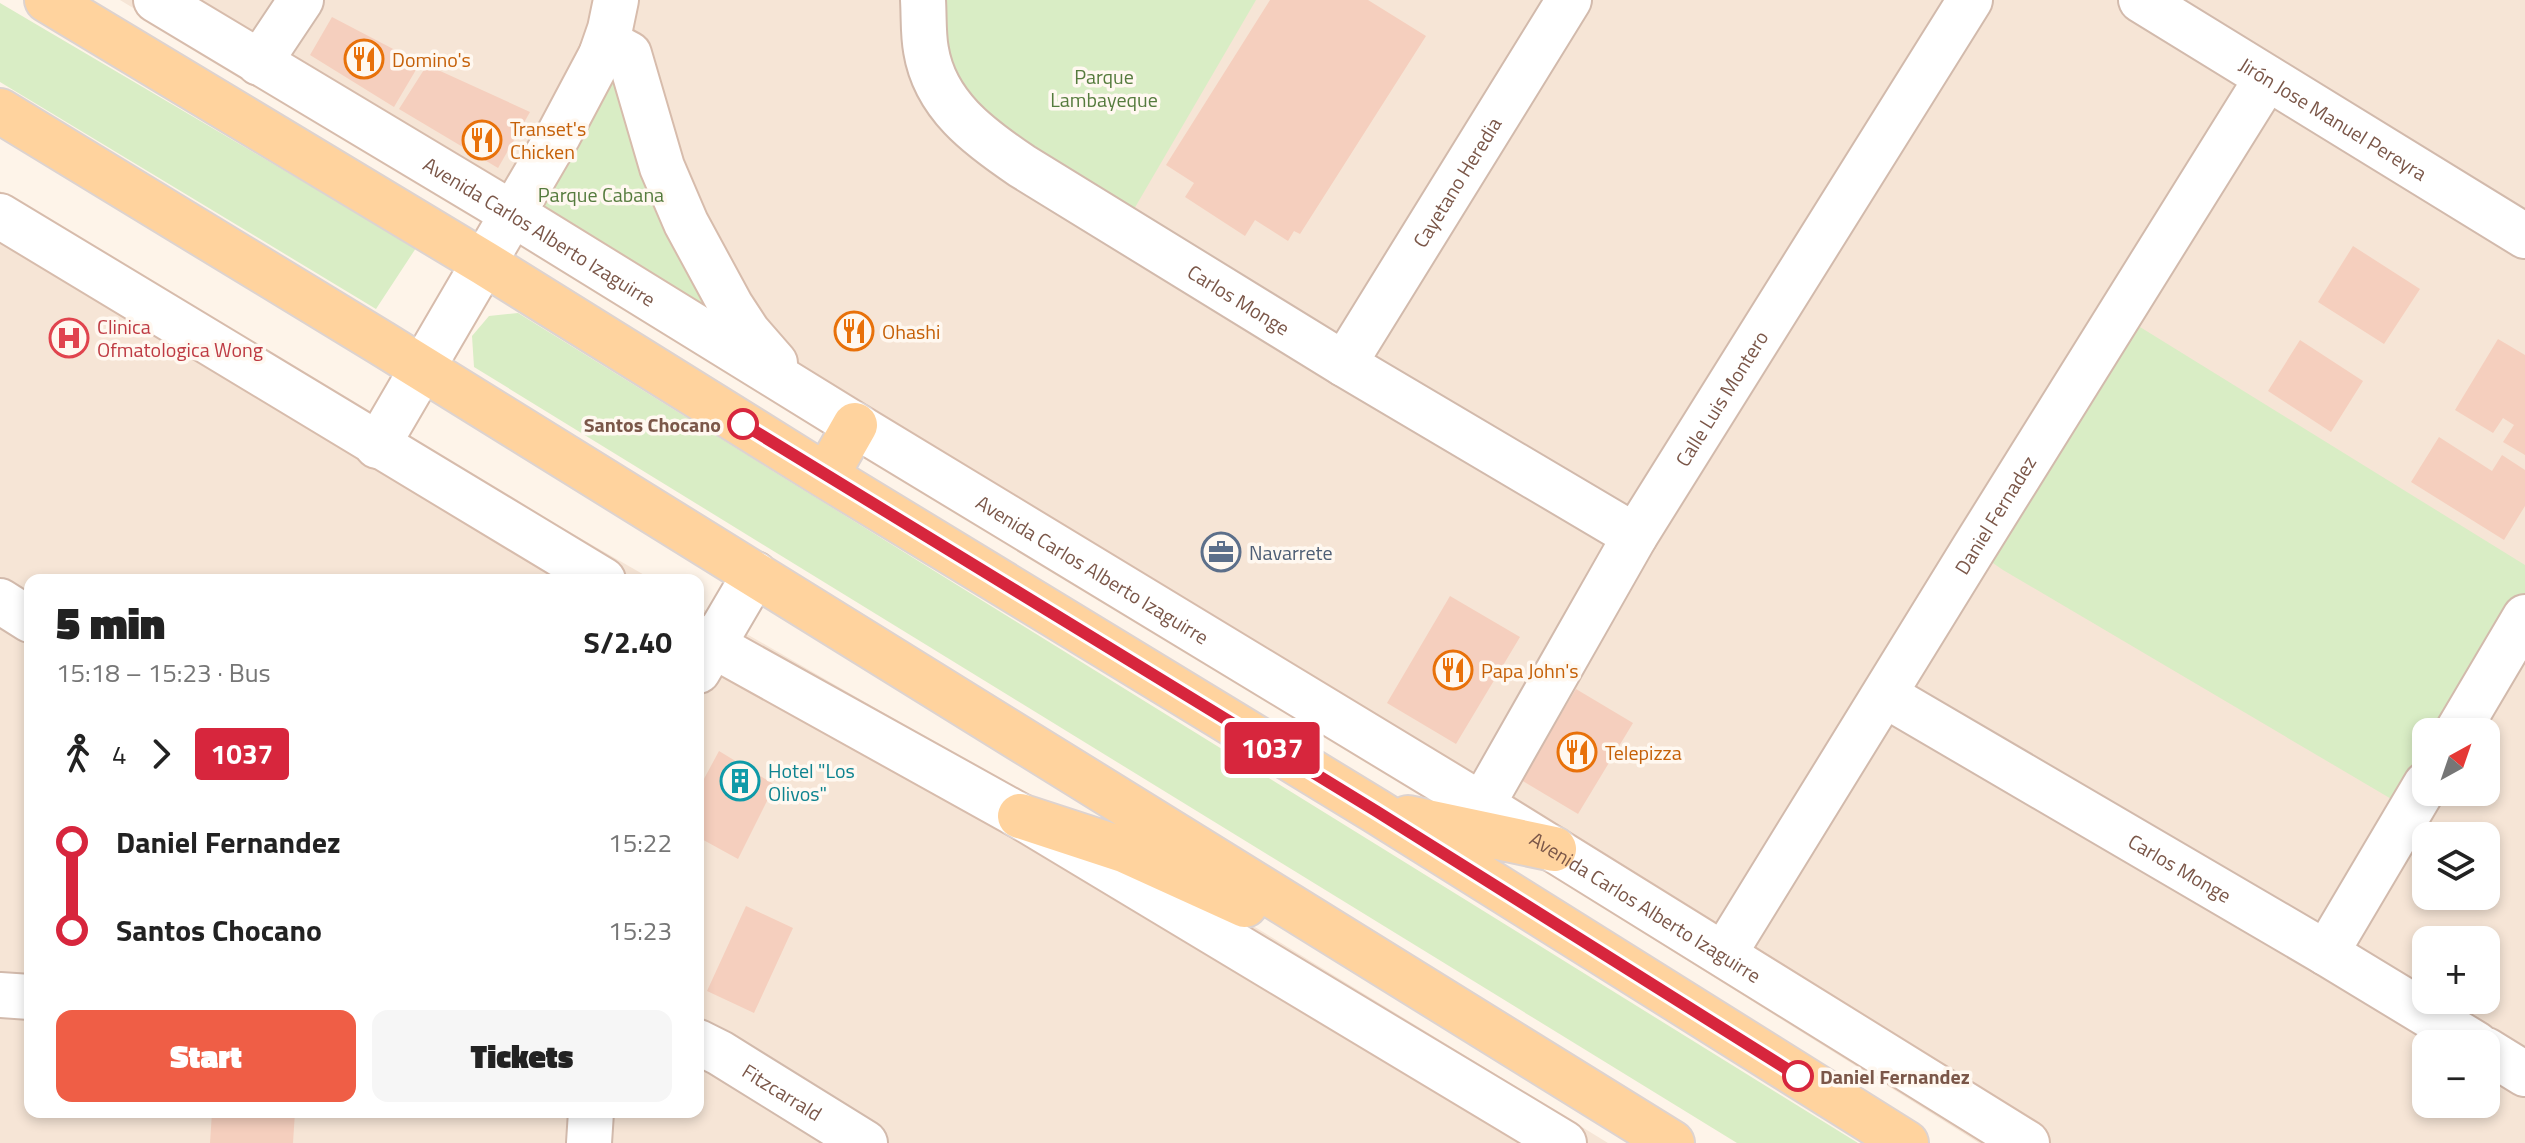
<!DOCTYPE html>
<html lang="en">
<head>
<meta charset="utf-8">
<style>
  body { margin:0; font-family:"Titillium Web",sans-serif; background:#f6f6f6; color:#222; height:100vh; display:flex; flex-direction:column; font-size:30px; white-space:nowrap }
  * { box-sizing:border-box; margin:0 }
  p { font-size:26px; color:#767676 }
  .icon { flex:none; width:44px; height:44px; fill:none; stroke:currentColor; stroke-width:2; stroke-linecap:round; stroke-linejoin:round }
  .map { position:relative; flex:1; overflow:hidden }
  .side { position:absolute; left:24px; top:574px; width:680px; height:544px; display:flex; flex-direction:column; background:#fff; border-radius:16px; box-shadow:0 4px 12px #0003 }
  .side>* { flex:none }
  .badge { padding:0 16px; border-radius:6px; font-size:28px; line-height:52px }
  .needle { width:52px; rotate:40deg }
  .fabs { position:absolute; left:2412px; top:718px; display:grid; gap:16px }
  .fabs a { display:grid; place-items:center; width:88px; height:88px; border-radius:16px; background:#fff; box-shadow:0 4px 12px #0003; font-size:40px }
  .map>.badge { position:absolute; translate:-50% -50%; box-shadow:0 0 0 4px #fff }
  .legs { display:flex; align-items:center; gap:12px; height:88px; padding:0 32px; font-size:26px }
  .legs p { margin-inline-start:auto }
  .head { display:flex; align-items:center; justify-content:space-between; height:136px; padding:0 32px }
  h1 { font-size:44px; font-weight:800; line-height:60px }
  .primary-button { display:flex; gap:16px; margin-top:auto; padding:16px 32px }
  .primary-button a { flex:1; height:92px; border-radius:16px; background:#ef5e46; color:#fff; font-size:32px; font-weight:800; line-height:92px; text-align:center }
  .primary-button a+a { background:#f6f6f6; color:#222 }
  ul { padding:0 32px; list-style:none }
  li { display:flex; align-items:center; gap:28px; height:88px; font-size:30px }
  li i { display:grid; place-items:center; width:12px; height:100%; margin:0 10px; background:currentColor }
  li i::after { content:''; width:20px; height:20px; margin:-10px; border:6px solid; border-radius:50%; background:#fff }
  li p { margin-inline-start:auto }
  li:first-child i { background:linear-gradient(#0000 50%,currentColor 0) }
  li:last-child i { background:linear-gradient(currentColor 50%,#0000 0) }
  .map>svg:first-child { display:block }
  .residential { fill:#f6e5d6; fill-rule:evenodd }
  .green { fill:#d9edc5 }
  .building { fill:#f5cfbe }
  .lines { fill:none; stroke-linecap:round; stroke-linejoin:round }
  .street-casing { stroke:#d2baac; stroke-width:48 }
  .secondary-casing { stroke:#d7bcac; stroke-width:48 }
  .primary-casing { stroke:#ddd3d0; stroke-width:48 }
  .street { stroke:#fff; stroke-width:44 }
  .secondary { stroke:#fff; stroke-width:44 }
  .primary { stroke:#ffd39e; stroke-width:44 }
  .line-1-casing { stroke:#fff; stroke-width:18 }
  .line-1 { stroke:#d7263d; stroke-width:12 }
  .stop-1-dot { fill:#fff; stroke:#d7263d; stroke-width:4 }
  .labels { text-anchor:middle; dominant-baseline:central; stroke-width:7; stroke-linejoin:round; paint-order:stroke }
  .food-label { font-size:20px; fill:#c56008; stroke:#fff8f0; text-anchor:start }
  .park-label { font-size:20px; fill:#557b3d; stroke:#fff8f0 }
  .street-label { font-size:20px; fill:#7b5749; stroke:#fff8f0 }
  .health-label { font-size:20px; fill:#be3a42; stroke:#fff8f0; text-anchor:start }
  .stop-label { font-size:20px; font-weight:bold; fill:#7b5749; stroke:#fff8f0; text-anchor:end }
  .service-label { font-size:20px; fill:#4e5e75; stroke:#fff8f0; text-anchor:start }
  .culture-label { font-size:20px; fill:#0d838f; stroke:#fff8f0; text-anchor:start }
</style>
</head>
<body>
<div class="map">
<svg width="2525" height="1143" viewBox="0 0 2525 1143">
  <rect width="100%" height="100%" fill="#fef4e9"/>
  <path class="residential" d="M120 0H2525V1143H1979L1271 700ZM2426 732H2486V792H2426ZM2426 836H2486V896H2426ZM2426 940H2486V1000H2426ZM2426 1044H2486V1104H2426Z
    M0 191 297 375 653 580H30V1112H698V606L1250 924 1608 1143H0Z"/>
  <path class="green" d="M923 0H1256L1123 228 982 138Z
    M0 3 416 248 376 309 0 82Z
    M616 72 730 337 544 212 542 196Z
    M518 313 1858 1143H1737L474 367 472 336 489 316Z
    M2119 314 2525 565V617L2457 732H2426V784L2410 810 2003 570 1971 548Z"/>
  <path class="building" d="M1270 0H1368L1426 36 1300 234 1294 231 1288 241 1255 220 1245 236 1185 197 1194 183 1166 165Z
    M332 17 420 63 394 107 310 55Z
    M427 65 530 112 498 168 399 109Z
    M2353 246 2420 289 2384 344 2318 302Z
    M2498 339 2525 355V455L2503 442 2514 425 2503 418 2493 433 2455 410Z
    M2300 340 2363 381 2331 432 2268 391Z
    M2439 437 2492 471 2502 455 2525 470V506L2504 540 2411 482Z
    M1450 596 1520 637 1456 744 1387 703Z
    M1576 689 1633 723 1578 814 1521 780Z
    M719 751 775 785 738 859 698 837V790Z
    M746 906 793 928 754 1013 707 991Z
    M212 1112H295L293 1143H210Z"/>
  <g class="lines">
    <g class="street-casing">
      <g id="street">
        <path id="s1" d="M923 0C924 16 923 34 926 50 935 105 979 137 1022 166L1344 364 1635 536"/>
        <path id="s2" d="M2141 0 2525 236"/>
        <path d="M259 63 301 0"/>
        <path id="s3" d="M1344 364 1569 0"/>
        <path d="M0 601 30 620"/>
        <path d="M698 671 755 574"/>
        <path id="s4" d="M1885 695 2326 953 2476 1044"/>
        <path d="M2457 732 2525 617"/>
        <path id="s5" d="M1482 805 1635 536 1970 0"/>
        <path d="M2326 953 2426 784"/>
        <path id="s6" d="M1724 954C1903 661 2085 369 2267 78"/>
        <path d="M0 995 30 997"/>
        <path id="s7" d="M698 1042 720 1053 865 1143"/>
        <path d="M2486 1050 2525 1074"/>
        <path d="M589 1143 591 1112"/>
      </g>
    </g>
    <g class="secondary-casing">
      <g id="secondary">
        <path id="s8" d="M156 0 513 214 855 425 1482 805 2027 1143"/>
        <path d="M601 55 616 47 629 54 662 167 686 223 731 306 748 332 775 363"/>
        <path d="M0 216 603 580"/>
        <path d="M377 446 558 136 601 55 610 29 616 0"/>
        <path d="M698 637 1020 816 1564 1143"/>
      </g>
    </g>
    <g class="primary-casing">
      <path id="primary" d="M47 0 484 263 826 476 1376 811 1906 1143
        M0 111 383 344 1672 1143
        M826 476 855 425
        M1020 816 1124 850 1245 905
        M1408 818 1554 849"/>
    </g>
    <use href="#street" class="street"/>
    <use href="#secondary" class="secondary"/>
    <use href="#primary" class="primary"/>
  </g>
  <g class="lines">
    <g class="line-1-casing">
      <path id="line-1" d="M743 424 1376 811 1798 1076"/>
    </g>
    <use href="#line-1" class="line-1"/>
  </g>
  <defs>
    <g id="restaurant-ring" transform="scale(2)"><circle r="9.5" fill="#fff8f0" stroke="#e8710a" stroke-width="1.5"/><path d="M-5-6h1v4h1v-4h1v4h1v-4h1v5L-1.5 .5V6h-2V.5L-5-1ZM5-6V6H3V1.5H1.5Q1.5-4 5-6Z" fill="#e8710a"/></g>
    <g id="hospital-ring" transform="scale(2)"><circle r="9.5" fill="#fff8f0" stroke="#e0444e" stroke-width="1.5"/><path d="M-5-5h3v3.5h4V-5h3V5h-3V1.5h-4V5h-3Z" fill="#e0444e"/></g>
    <g id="office-ring" transform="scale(2)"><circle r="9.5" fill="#fff8f0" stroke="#5c6f8a" stroke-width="1.5"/><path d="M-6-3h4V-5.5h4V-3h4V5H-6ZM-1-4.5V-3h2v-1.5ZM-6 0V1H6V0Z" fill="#5c6f8a"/></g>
    <g id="building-ring" transform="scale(2)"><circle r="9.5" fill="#fff8f0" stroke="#0f9aa8" stroke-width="1.5"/><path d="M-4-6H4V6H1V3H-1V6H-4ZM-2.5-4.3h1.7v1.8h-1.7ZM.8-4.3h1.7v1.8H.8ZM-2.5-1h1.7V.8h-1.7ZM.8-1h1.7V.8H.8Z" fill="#0f9aa8"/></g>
  </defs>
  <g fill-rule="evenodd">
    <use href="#restaurant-ring" x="364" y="59"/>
    <use href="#restaurant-ring" x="482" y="140"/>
    <use href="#restaurant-ring" x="854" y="331"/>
    <use href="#hospital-ring" x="69" y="338"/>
    <use href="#office-ring" x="1221" y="552"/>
    <use href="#restaurant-ring" x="1453" y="670"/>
    <use href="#restaurant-ring" x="1577" y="752"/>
    <use href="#building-ring" x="740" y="781"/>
  </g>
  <g class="stop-1-dot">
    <circle cx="743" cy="424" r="14"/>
    <circle cx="1798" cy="1076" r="14"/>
  </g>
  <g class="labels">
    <g class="food-label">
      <text x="392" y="59">Domino's</text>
      <text x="510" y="128">Transet's<tspan x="510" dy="23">Chicken</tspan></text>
      <text x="882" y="331">Ohashi</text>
      <text x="1481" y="670">Papa John's</text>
      <text x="1605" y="752">Telepizza</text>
    </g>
    <g class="park-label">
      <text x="1104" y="76">Parque<tspan x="1104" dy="23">Lambayeque</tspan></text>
      <text x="601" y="194">Parque Cabana</text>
    </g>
    <g class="street-label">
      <text stroke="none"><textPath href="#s2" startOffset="226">Jirón Jose Manuel Pereyra</textPath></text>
      <text stroke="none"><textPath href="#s3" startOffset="214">Cayetano Heredia</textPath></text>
      <text stroke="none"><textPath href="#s8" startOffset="448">Avenida Carlos Alberto Izaguirre</textPath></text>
      <text stroke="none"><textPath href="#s1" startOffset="460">Carlos Monge</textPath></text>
      <text stroke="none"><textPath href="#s5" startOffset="472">Calle Luis Montero</textPath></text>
      <text stroke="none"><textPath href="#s6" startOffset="516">Daniel Fernadez</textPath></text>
      <text stroke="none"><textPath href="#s8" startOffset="1096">Avenida Carlos Alberto Izaguirre</textPath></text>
      <text stroke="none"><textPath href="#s4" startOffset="342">Carlos Monge</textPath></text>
      <text stroke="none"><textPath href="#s8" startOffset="1744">Avenida Carlos Alberto Izaguirre</textPath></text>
      <text stroke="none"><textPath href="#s7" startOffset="98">Fitzcarrald</textPath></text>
    </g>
    <g class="health-label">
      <text x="97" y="326">Clinica<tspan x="97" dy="23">Ofmatologica Wong</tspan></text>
    </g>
    <g class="stop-label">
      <text x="721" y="424">Santos Chocano</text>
      <text x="1820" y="1076" text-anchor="start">Daniel Fernandez</text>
    </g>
    <g class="service-label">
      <text x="1249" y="552">Navarrete</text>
    </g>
    <g class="culture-label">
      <text x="768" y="770">Hotel "Los<tspan x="768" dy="23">Olivos"</tspan></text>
    </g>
  </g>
</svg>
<div class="fabs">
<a><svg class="needle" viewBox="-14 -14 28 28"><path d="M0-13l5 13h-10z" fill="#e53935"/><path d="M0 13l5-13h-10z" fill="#767676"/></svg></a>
<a><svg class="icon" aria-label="layers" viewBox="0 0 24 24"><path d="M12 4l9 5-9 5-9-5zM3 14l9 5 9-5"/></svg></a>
<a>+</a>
<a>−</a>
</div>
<b class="badge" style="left:1272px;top:748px;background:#d7263d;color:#fff">1037</b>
<section class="side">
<div class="head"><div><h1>5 min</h1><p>15:18 – 15:23 · Bus</p></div><b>S/2.40</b></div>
<div class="legs"><svg class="icon" aria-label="walk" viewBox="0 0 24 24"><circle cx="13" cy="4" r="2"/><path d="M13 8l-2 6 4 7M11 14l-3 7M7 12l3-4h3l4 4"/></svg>4<svg class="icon" aria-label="forward" viewBox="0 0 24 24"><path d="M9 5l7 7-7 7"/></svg><b class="badge" style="background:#d7263d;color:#fff">1037</b></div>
<ul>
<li><i style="color:#d7263d"></i><b>Daniel Fernandez</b><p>15:22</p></li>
<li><i style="color:#d7263d"></i><b>Santos Chocano</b><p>15:23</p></li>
</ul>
<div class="primary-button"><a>Start</a><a>Tickets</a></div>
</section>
</div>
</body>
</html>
